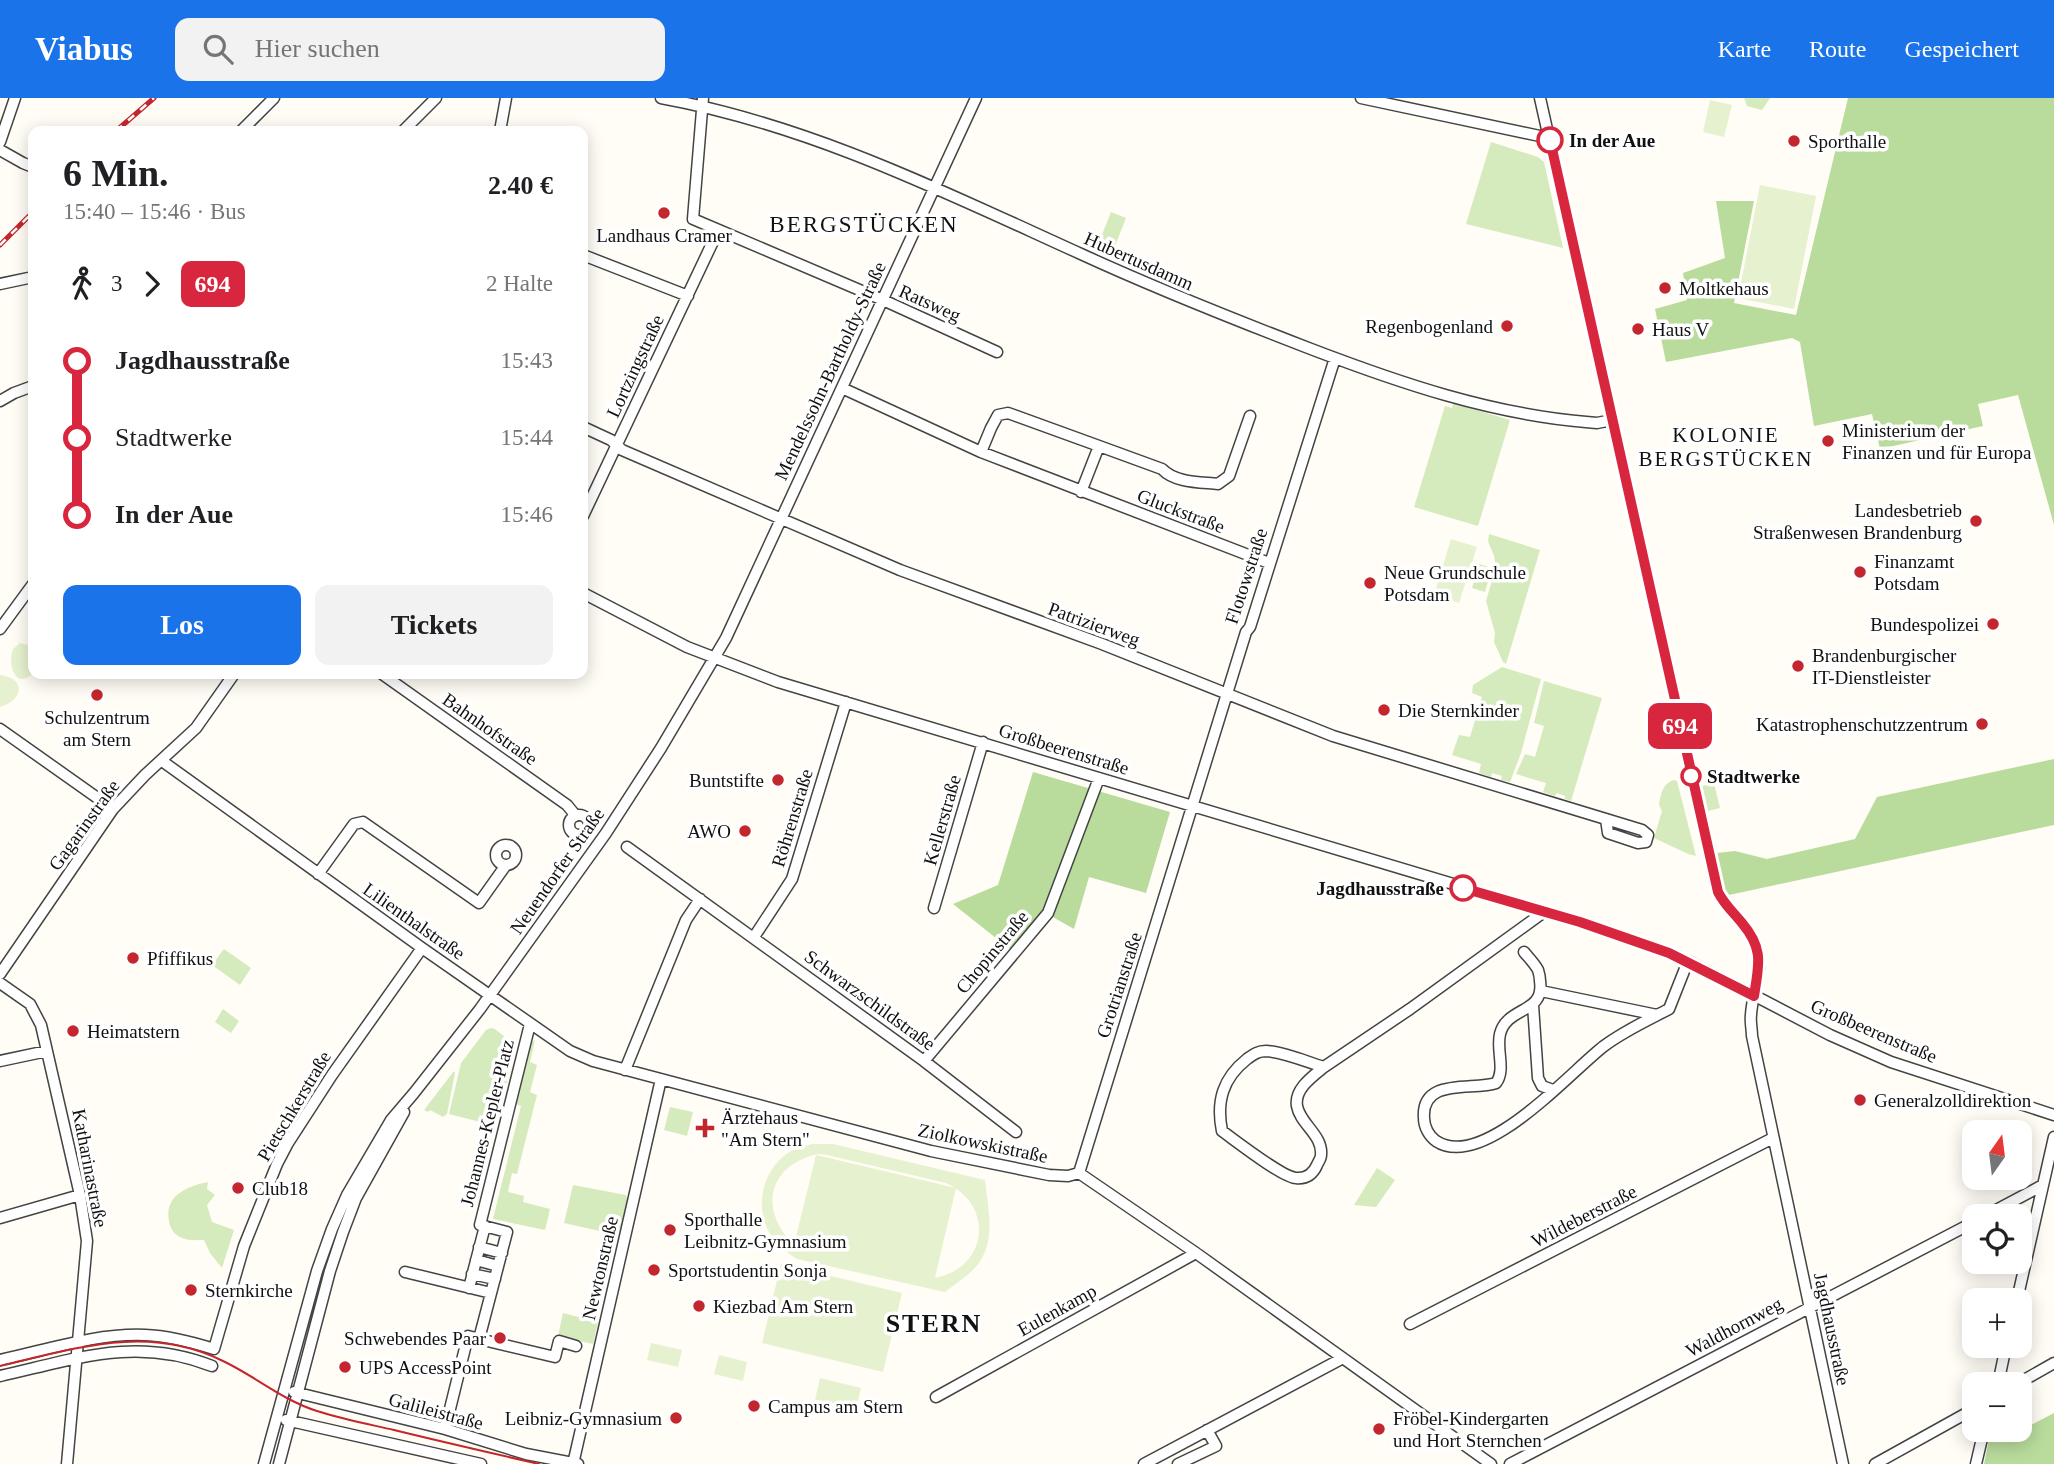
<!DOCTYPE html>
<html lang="de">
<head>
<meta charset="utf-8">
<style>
  body { margin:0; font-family:Georgia,serif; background:#f2f2f2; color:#202124; height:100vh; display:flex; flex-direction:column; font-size:26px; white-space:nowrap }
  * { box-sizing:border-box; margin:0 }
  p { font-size:23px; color:#757577 }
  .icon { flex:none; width:38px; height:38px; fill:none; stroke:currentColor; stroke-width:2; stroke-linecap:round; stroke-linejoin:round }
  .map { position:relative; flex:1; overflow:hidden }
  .panel { position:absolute; left:28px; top:28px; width:560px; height:553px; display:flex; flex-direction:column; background:#fff; border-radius:14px; box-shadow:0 4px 18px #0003 }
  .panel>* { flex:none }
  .badge { padding:0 14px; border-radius:10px; font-size:24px; line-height:46px }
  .needle { width:46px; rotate:14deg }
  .controls { position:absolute; left:1962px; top:1022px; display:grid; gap:14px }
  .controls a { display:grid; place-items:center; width:70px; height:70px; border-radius:14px; background:#fff; box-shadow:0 4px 18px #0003; font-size:35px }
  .map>.badge { position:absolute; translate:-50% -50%; box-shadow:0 0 0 4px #fff }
  .legs { display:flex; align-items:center; gap:10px; height:77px; padding:0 35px; font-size:23px }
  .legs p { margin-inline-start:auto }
  .summary { display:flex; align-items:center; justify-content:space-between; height:119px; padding:0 35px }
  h1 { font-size:38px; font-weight:800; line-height:52px }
  .action { display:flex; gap:14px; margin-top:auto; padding:14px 35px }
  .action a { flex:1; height:80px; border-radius:14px; background:#1a73e8; color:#fff; font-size:28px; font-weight:800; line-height:80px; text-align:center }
  .action a+a { background:#f2f2f2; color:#202124 }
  ul { padding:0 35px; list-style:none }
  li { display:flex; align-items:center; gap:24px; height:77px; font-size:26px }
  li i { display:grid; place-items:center; width:10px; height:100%; margin:0 9px; background:currentColor }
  li i::after { content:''; width:18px; height:18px; margin:-9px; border:5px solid; border-radius:50%; background:#fff }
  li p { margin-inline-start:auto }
  li:first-child i { background:linear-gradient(#0000 50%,currentColor 0) }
  li:last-child i { background:linear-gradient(currentColor 50%,#0000 0) }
  header { display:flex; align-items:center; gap:42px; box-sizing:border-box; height:98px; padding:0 35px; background:#1a73e8; color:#fff }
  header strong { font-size:33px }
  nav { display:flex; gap:38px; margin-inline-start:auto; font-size:24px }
  .search { width:490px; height:63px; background:#f2f2f2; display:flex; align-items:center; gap:18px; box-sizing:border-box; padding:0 24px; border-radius:14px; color:#757577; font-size:26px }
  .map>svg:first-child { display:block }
  .green { fill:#d5ebbd }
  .forest { fill:#b9dc9c }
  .pitch { fill:#e6f2cf; fill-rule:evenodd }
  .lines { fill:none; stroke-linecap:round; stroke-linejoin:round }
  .minor-casing { stroke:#444; stroke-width:13 }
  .minor { stroke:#fff; stroke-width:10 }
  .tram { stroke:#c4262e; stroke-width:2 }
  .rail-casing { stroke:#c4262e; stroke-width:5 }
  .rail { stroke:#fff; stroke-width:2.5; stroke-dasharray:8; stroke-linecap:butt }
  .line-1-casing { stroke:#fff; stroke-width:16 }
  .line-1 { stroke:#d7263d; stroke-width:10 }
  .stop-1-dot { fill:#fff; stroke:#d7263d; stroke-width:3.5 }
  .poi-dot { fill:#c4262e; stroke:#fff; stroke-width:2.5 }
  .labels { text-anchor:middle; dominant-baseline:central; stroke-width:7; stroke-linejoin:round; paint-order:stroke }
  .stop-label { font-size:19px; font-weight:bold; fill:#111; stroke:#fff; text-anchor:start }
  .poi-label { font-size:19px; fill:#111; stroke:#fff; text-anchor:start }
  .street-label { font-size:19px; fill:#111; stroke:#fff }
  .neighbourhood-label { font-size:21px; letter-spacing:2px; fill:#111; stroke:#fff }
  .quarter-label { font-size:23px; letter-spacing:2px; fill:#111; stroke:#fff }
  .district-label { font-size:26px; font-weight:bold; letter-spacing:2px; fill:#111; stroke:#fff }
</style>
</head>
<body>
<header>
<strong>Viabus</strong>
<div class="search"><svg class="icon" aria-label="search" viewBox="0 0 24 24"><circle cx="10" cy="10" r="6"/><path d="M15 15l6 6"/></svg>Hier suchen</div>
<nav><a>Karte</a><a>Route</a><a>Gespeichert</a></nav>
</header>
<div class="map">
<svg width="2054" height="1366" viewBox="0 0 2054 1366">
  <rect width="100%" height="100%" fill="#fffdf5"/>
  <path class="green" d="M1744 0H1770L1762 12 1747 8Z
    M1491 44 1538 59 1544 64 1563 150 1466 126Z
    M1111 114 1126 120 1113 153 1098 147Z
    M1453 305 1510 322 1478 428 1414 409 1445 308 1452 310Z
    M1489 436 1540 452 1506 566 1503 564 1494 544 1495 535 1486 503 1496 469 1494 458 1488 443Z
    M1479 466 1492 470 1485 494 1472 490Z
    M1502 569 1541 581 1521 655 1510 684 1501 682 1502 678 1492 675 1491 679 1479 675 1481 666 1452 657 1459 637 1470 639 1482 599 1472 595 1473 587Z
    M1544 583 1602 600 1571 703 1565 701V698L1557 695 1555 698 1543 694 1546 685 1516 676 1525 656 1535 659 1544 628 1534 625Z
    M1674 682 1677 683 1696 758 1688 756 1654 740 1662 713 1659 707C1661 696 1662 686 1674 682Z
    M1714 685 1720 710 1708 713 1702 688Z
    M224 851 251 870 240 887 212 867Z
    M223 911 239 923 231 935 215 924Z
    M491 930 495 931 516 948 496 1028 449 1016 461 965 486 932Z
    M535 942 530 964 537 967 530 994 537 997 517 1076 512 1075 508 1094 524 1098 523 1104 550 1111 545 1132 493 1121 521 1008 514 1005 527 948Z
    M454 973 455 975 447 1016 443 1019 430 1012 428 1014 424 1012Z
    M670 1009 693 1014 687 1038 664 1032Z
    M1377 1070 1395 1082 1376 1109 1354 1107Z
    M208 1084 207 1091 215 1097 207 1107 212 1124 234 1132 222 1170 210 1155 204 1142C197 1142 189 1143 182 1140 174 1137 170 1130 169 1123 164 1097 188 1088 208 1084Z
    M573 1087 626 1097C630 1108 624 1129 617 1137L564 1125Z
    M563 1215 598 1224 593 1246 558 1238Z"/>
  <path class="forest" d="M1848 0H2054V427L2018 297 1978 306 1983 328 1880 351 1872 316 1814 328 1800 244 1792 240 1666 264 1655 211 1687 202 1683 175 1725 160 1716 103H1754L1734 205 1796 217Z
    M2054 661V727L1729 797 1725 792 1717 755 1735 753 1767 761 1855 741 1877 699Z
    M1033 674 1170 714 1146 795 1089 779 1074 831 1044 814 1011 852 953 806 998 787Z
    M2054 1315V1366H1984L1991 1332H2020V1328L2027 1329Z"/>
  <path class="pitch" d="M1710 2 1732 7 1724 39 1703 34Z
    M1760 87 1816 98 1794 211 1738 200Z
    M1451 441 1477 449 1459 505 1434 497Z
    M20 545 28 547 33 554V575C16 593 7 567 13 551Z
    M0 577C27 580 23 603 0 609Z
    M812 1046H833L985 1082C988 1110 996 1141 979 1165 970 1177 956 1185 945 1194L797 1161C788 1155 779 1149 773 1140 752 1112 762 1070 791 1053 798 1050 805 1048 812 1046ZM818 1056 827 1057 946 1085C995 1107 988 1170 935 1180L956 1090 816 1057 794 1147C758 1112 768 1067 818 1056Z
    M781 1166 902 1195 883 1274 762 1245Z
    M651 1245 682 1252 678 1269 647 1262Z
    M719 1257 747 1264 743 1283 714 1276Z
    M820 1280 861 1290 856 1311 815 1302Z"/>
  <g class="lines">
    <g class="minor-casing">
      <path id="minor" d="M661 0C810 27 944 94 1081 156 1157 191 1233 221 1311 251 1400 285 1491 316 1586 324L1597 325 1612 322
        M703 0 693 121 883 202 997 254
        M1361 0 1549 40
        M1540 0 1718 794C1728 814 1748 826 1756 847 1765 869 1752 894 1751 917 1750 924 1752 931 1752 938L1843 1366
        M241 33 274 0
        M403 33 436 0
        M500 33 506 0
        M0 44 15 0
        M0 52 23 65 33 69
        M583 157 688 198
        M0 186 33 179
        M842 290 981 354 1269 465
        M0 303 14 295 33 288
        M583 329 611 342 622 352 900 472 1102 546 1333 638 1642 732 1648 737 1646 744 1638 745 1608 735 1606 721
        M1099 348 1162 371C1175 385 1201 384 1218 386L1229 378 1250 318
        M981 354 991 330 998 317 1008 315 1099 348 1081 394
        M583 418 718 133
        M583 495 687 549 778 584 1580 824 1688 863 1830 937 1891 964 2054 1017
        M0 531 33 486
        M382 576 567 707 576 718
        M0 631 113 711
        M162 663 422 850 570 953 593 963 931 1053 1049 1077 1068 1078 1079 1075 1196 1155 1491 1366
        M569 727a10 10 0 1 1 20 0a10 10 0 1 1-20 0Z
        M496 757a10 10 0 1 1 20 0a10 10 0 1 1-20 0Z
        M627 749 924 963 1016 1034
        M318 776 354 726 363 724 479 805 506 767
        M934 810 983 644
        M754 839 792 781 846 604
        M1524 854C1529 860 1535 866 1538 872 1539 875 1540 880 1540 883 1545 916 1507 908 1500 936 1496 952 1506 972 1496 985 1473 993 1421 979 1424 1020 1424 1029 1429 1038 1436 1043 1483 1074 1570 974 1604 948 1624 933 1646 923 1669 911L1688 863
        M0 876 113 711 145 677 196 630 234 576
        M0 885 30 906 41 927 80 1097 87 1143 67 1366
        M1541 893 1657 917
        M1533 907 1538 980 1542 988 1553 992
        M0 963 47 953
        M924 963 1048 815 1099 680
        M1324 969C1313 978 1294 991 1297 1008 1300 1026 1323 1037 1321 1057 1321 1061 1318 1064 1317 1067 1313 1076 1306 1081 1296 1080 1282 1079 1236 1043 1222 1033 1216 1003 1223 980 1247 961 1254 956 1258 953 1266 953 1284 954 1307 964 1324 969L1410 911 1544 814
        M625 972 686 822 700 801
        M1079 1075 1246 534 1250 529 1335 260
        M1985 1118 2043 1087
        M0 1120 80 1097
        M479 1149 502 1155
        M476 1162 498 1168
        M405 1174 491 1195
        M472 1176 495 1181
        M469 1190 485 1128
        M2017 1202 2054 1039
        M1410 1226 1773 1040
        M479 1241 555 1259 559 1243 576 1248
        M0 1262C47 1252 96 1235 145 1237 169 1238 192 1244 214 1251L244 1148 277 1066 288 1045 332 977 422 850
        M0 1278C76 1261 136 1238 212 1268
        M1998 1286 2006 1248
        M2017 1286 2054 1265
        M294 1294 445 1331 526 1356 578 1366
        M936 1299 1196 1155
        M286 1322 481 1366
        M445 1331 468 1238 479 1241 507 1134 480 1127 530 926
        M264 1366 317 1173 332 1131 347 1097 391 1022 414 995 480 911 606 735 661 650 726 540 976 0
        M279 1366 330 1173 343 1134 356 1100 404 1014
        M573 1366 661 981
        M1144 1366 1343 1260
        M1178 1366 1216 1348 1207 1332
        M1510 1366 1974 1124
        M1875 1366 1974 1311
        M1976 1366 1984 1332"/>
    </g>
    <use href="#minor" class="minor"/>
    <path class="tram" d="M0 1268C77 1250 148 1226 223 1263 255 1278 282 1302 317 1313 342 1321 368 1326 394 1332 443 1344 491 1355 539 1366"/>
    <g class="rail-casing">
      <path id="rail" d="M116 33 154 0
        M0 147 33 114"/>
    </g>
    <use href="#rail" class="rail"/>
  </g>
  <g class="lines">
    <g class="line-1-casing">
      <path id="line-1" d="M1463 790 1580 824 1669 855 1754 898C1759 866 1764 851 1742 825 1733 814 1724 806 1718 794L1550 42"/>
    </g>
    <use href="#line-1" class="line-1"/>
  </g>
  <g class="stop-1-dot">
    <circle cx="1550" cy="42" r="12"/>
    <circle cx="1691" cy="678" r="9"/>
    <circle cx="1463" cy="790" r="12"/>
  </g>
  <g class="poi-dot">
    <circle cx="1794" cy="43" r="7"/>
    <circle cx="664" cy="115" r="7"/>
    <circle cx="1665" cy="190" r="7"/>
    <circle cx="1507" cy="228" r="7"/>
    <circle cx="1638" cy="231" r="7"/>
    <circle cx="1828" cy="343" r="7"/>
    <circle cx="1976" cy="423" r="7"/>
    <circle cx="1860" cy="474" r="7"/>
    <circle cx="1370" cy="485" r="7"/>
    <circle cx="1993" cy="526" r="7"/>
    <circle cx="1798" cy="568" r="7"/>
    <circle cx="97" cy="597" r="7"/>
    <circle cx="1384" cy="612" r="7"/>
    <circle cx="1982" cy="626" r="7"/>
    <circle cx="778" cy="682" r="7"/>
    <circle cx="745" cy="733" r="7"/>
    <circle cx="133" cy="860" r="7"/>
    <circle cx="73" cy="933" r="7"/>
    <circle cx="1860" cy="1002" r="7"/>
    <path d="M701.5 1019.5h7v7h7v7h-7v7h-7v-7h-7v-7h7z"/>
    <circle cx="238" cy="1090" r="7"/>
    <circle cx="670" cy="1132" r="7"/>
    <circle cx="654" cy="1172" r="7"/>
    <circle cx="191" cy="1192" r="7"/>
    <circle cx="699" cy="1208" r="7"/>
    <circle cx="500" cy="1240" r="7"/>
    <circle cx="345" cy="1269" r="7"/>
    <circle cx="754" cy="1308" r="7"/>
    <circle cx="676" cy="1320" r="7"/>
    <circle cx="1379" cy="1331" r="7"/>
  </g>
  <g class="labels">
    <g class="stop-label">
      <text x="1569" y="42">In der Aue</text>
      <text x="1707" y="678">Stadtwerke</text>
      <text x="1444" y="790" text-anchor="end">Jagdhausstraße</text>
    </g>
    <g class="poi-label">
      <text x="1808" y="43">Sporthalle</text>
      <text x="664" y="137" text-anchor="middle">Landhaus Cramer</text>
      <text x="1679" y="190">Moltkehaus</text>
      <text x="1493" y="228" text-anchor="end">Regenbogenland</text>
      <text x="1652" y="231">Haus V</text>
      <text x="1842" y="332">Ministerium der<tspan x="1842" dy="22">Finanzen und für Europa</tspan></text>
      <text x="1962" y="412" text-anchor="end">Landesbetrieb<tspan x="1962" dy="22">Straßenwesen Brandenburg</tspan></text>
      <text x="1874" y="463">Finanzamt<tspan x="1874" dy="22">Potsdam</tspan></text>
      <text x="1384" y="474">Neue Grundschule<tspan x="1384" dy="22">Potsdam</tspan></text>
      <text x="1979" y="526" text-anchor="end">Bundespolizei</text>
      <text x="1812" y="557">Brandenburgischer<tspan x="1812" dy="22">IT-Dienstleister</tspan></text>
      <text x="1398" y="612">Die Sternkinder</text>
      <text x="97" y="619" text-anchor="middle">Schulzentrum<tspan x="97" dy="22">am Stern</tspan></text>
      <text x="1968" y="626" text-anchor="end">Katastrophenschutzzentrum</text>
      <text x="764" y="682" text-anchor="end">Buntstifte</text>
      <text x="731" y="733" text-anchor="end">AWO</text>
      <text x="147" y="860">Pfiffikus</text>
      <text x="87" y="933">Heimatstern</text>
      <text x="1874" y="1002">Generalzolldirektion</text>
      <text x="721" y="1019">Ärztehaus<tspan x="721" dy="22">"Am Stern"</tspan></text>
      <text x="252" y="1090">Club18</text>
      <text x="684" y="1121">Sporthalle<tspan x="684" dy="22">Leibnitz-Gymnasium</tspan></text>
      <text x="668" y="1172">Sportstudentin Sonja</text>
      <text x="205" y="1192">Sternkirche</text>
      <text x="713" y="1208">Kiezbad Am Stern</text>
      <text x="486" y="1240" text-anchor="end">Schwebendes Paar</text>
      <text x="359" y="1269">UPS AccessPoint</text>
      <text x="768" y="1308">Campus am Stern</text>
      <text x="662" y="1320" text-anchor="end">Leibniz-Gymnasium</text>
      <text x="1393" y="1320">Fröbel-Kindergarten<tspan x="1393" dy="22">und Hort Sternchen</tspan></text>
    </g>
    <g class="street-label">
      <text transform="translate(1139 163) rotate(24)">Hubertusdamm</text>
      <text transform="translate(930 205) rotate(24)">Ratsweg</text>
      <text transform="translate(635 268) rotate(-65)">Lortzingstraße</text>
      <text transform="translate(830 273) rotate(-65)">Mendelssohn-Bartholdy-Straße</text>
      <text transform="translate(1181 413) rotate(21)">Gluckstraße</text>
      <text transform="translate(1246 478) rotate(-72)">Flotowstraße</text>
      <text transform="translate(1094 526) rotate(20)">Patrizierweg</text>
      <text transform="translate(490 631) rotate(35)">Bahnhofstraße</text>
      <text transform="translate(1064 651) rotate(17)">Großbeerenstraße</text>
      <text transform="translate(792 720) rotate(-73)">Röhrenstraße</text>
      <text transform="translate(942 722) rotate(-74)">Kellerstraße</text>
      <text transform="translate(84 727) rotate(-54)">Gagarinstraße</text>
      <text transform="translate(557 773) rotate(-55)">Neuendorfer Straße</text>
      <text transform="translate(414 823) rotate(35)">Lilienthalstraße</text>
      <text transform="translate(992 854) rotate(-50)">Chopinstraße</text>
      <text transform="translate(1119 887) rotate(-72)">Grotrianstraße</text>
      <text transform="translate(870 902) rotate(36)">Schwarzschildstraße</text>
      <text transform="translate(1874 933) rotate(23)">Großbeerenstraße</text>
      <text transform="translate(294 1008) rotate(-59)">Pietschkerstraße</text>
      <text transform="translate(487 1025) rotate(-76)">Johannes-Kepler-Platz</text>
      <text transform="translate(983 1045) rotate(12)">Ziolkowskistraße</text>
      <text transform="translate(90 1070) rotate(79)">Katharinastraße</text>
      <text transform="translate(1584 1118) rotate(-27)">Wildeberstraße</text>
      <text transform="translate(600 1170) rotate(-77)">Newtonstraße</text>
      <text transform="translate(1057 1212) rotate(-29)">Eulenkamp</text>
      <text transform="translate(1734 1229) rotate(-28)">Waldhornweg</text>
      <text transform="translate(1832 1231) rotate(78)">Jagdhausstraße</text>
      <text transform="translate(436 1313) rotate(15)">Galileistraße</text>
    </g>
    <g class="neighbourhood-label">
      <text x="1726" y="337">KOLONIE<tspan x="1726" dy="24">BERGSTÜCKEN</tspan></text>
    </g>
    <g class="quarter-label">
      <text x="864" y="126">BERGSTÜCKEN</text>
    </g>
    <g class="district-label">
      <text x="934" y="1225">STERN</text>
    </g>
  </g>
</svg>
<div class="controls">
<a><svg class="needle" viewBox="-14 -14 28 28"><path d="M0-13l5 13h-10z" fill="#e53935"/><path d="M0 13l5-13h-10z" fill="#757577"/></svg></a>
<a><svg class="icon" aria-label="locate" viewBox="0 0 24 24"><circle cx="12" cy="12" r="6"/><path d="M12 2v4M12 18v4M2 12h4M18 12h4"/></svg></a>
<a>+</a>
<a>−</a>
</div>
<b class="badge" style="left:1680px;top:628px;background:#d7263d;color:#fff">694</b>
<section class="panel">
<div class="summary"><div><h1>6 Min.</h1><p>15:40 – 15:46 · Bus</p></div><b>2.40 €</b></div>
<div class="legs"><svg class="icon" aria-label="walk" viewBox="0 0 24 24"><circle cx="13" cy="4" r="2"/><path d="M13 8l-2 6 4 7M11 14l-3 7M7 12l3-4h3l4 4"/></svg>3<svg class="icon" aria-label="forward" viewBox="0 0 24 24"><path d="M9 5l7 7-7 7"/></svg><b class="badge" style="background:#d7263d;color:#fff">694</b><p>2 Halte</p></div>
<ul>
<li><i style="color:#d7263d"></i><b>Jagdhausstraße</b><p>15:43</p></li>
<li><i style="color:#d7263d"></i><span>Stadtwerke</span><p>15:44</p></li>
<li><i style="color:#d7263d"></i><b>In der Aue</b><p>15:46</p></li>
</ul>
<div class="action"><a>Los</a><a>Tickets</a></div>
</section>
</div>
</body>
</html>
